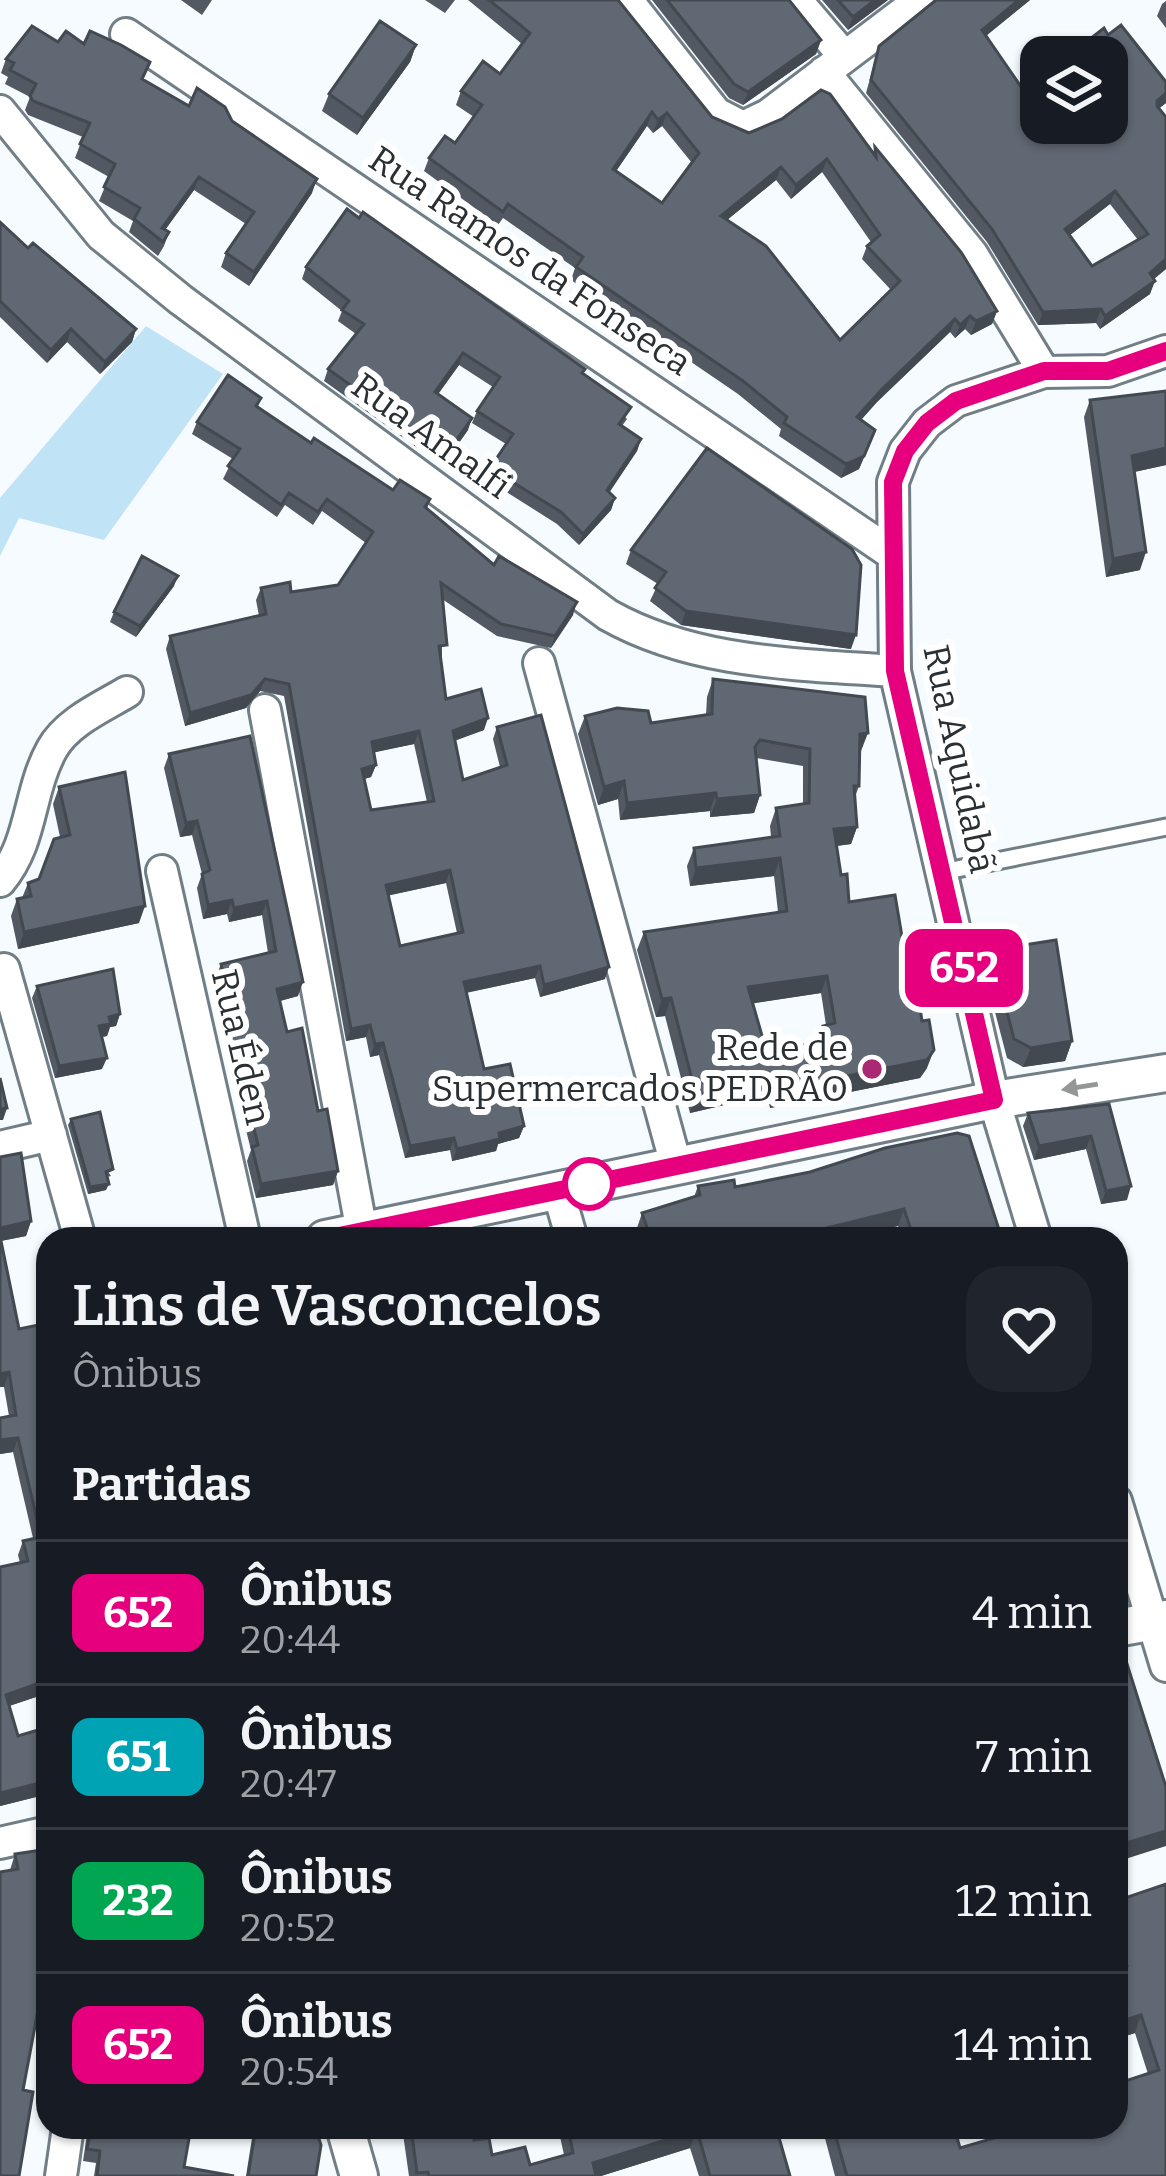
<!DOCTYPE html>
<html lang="pt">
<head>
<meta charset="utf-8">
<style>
  body { margin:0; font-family:Bitter,serif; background:#20242c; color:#f1f3f6; height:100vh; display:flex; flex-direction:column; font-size:45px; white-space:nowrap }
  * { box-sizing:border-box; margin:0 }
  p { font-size:39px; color:#9ea1a6 }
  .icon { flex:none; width:66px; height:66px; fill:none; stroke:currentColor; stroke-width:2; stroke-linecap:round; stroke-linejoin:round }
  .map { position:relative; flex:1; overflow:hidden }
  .side { position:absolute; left:36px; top:1227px; width:1092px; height:912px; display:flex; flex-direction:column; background:#171b24; border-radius:36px; box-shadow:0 3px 9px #0004 }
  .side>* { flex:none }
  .badge { padding:0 24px; border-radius:18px; font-size:42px; line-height:78px }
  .tools { position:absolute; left:1020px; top:36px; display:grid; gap:24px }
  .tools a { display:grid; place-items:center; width:108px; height:108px; border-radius:24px; background:#171b24; box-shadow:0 3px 9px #0004; font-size:60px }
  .map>.badge { position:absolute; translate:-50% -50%; box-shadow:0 0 0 6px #fff }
  h2 { padding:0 36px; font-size:45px; line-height:108px }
  .round { display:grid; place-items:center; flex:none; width:126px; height:126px; border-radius:36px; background:#20242c }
  .summary { display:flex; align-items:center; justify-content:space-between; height:204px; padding:0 36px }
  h1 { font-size:57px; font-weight:600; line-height:90px }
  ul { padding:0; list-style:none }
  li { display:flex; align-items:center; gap:36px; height:144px; padding:0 36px; border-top:3px solid #363941 }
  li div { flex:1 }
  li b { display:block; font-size:45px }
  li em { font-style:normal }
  li .badge { min-width:132px; font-weight:700; text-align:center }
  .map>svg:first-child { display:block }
  .green { fill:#c1e3f6 }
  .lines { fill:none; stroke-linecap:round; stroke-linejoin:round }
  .service-casing { stroke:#717e86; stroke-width:21 }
  .minor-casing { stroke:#717e86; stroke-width:36 }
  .tertiary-casing { stroke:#717e86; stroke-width:42 }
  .service { stroke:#fff; stroke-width:15 }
  .minor { stroke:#fff; stroke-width:30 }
  .tertiary { stroke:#fff; stroke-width:36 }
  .wall { fill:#535963; fill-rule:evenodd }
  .shaded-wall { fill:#434950 }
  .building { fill:#606873; stroke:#434950; stroke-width:3; fill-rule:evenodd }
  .oneway { fill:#949798 }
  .line-casing { stroke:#fff; stroke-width:27 }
  .line { stroke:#e6007e; stroke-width:18 }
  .poi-dot { fill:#ab2873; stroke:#fff; stroke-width:4.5 }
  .stop-dot { fill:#fff; stroke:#e6007e; stroke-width:6 }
  .labels { text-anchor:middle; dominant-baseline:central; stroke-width:12; stroke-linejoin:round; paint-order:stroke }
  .street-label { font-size:36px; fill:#292f32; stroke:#fff }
  .poi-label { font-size:36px; fill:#292f32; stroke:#fff; text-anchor:end }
</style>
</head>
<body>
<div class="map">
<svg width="1166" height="2176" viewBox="0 0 1166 2176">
  <rect width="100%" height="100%" fill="#f5fbfe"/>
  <path class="green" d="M146 326 223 374 104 540 19 518 0 556V498Z"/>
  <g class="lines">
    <g class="service-casing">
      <path id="service" d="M942 872 1166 827"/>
    </g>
    <g class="minor-casing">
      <path id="minor" d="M627 0 716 113 743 127 768 115 920 0
        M796 0 844 56
        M126 34 891 553
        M824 72 972 254 1044 372
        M0 111 101 235 181 300 608 615C695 664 797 664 895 671
        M539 663 676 1165
        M265 710 362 1232
        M162 871 245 1239
        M0 881C33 842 28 792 52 749 67 722 102 707 127 692
        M4 969 80 1239
        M0 1147 51 1135
        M558 1191 572 1239
        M1036 1239 994 1100 895 671 893 482 905 451 927 423 956 401 1044 372 1108 371 1166 351
        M1116 1501 1166 1666
        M0 1843 48 1832
        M61 2176 68 2127"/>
    </g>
    <g class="tertiary-casing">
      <path id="tertiary" d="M325 1239 994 1100 1166 1073
        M1116 1628 1166 1619
        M345 2127 359 2176"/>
    </g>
    <use href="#service" class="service"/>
    <use href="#minor" class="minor"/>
    <use href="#tertiary" class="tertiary"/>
  </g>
  <path class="wall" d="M181 0H212L202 15Z
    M425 0H455L445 13Z
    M468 0H618L712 117 749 133 873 153 875 147 997 311 992 324 971 335 965 329 955 338 950 332 877 402 861 420 870 444 859 469 841 478 779 436 781 429 738 394 571 280 575 268 503 218 498 225 424 171 429 158 455 143 474 117 456 105 461 91 500 74 522 44ZM647 126 653 133 662 126 692 163 662 203 616 171ZM822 172 871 242 867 246 862 259 891 290 840 340 727 220 776 180 791 199Z
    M652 0H789L821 40 816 54 743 105 729 98Z
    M822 0H888L848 30Z
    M936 0H1030L986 36 1024 91 1108 35 1166 82V103L1159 108 1166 117V269L1154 279 1150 294 1100 329 1096 323 1038 325 987 242 866 93 879 46ZM1110 204 1138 240 1092 266 1070 235Z
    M1166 1V28L1157 16 1162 4Z
    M58 42 143 80 189 106 232 121 312 193 249 286 221 267 226 253 246 224 194 190 165 230 169 232 164 246 158 256 129 232 133 221 99 201 109 177 75 158 83 137 28 115 25 110 30 97 5 84 8 77 1 73 6 59Z
    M416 45 410 62 357 135 322 111 329 94Z
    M0 222 28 248 136 329 132 342 100 374 67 342 47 363 0 317Z
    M306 267 585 369 583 374 627 419 622 426 641 439 637 451 609 492 615 498 611 510 579 545 557 524 486 479 490 468 506 444 472 423 477 411 493 387 459 365 438 394 468 430 451 454 431 440 423 452 324 381 328 369 356 334 338 321 342 311 302 279Z
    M261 398 258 407 311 443 393 490 430 499 427 509 494 565 573 615 551 648 497 636 442 599V657H440L446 699 484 730 455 740 463 780 500 767 493 739 497 727 605 979 540 997 535 978 466 993 484 1069 524 1126 519 1138 498 1144 496 1151 452 1161 450 1150 405 1158 379 1055 370 1057 366 1037 346 1041 284 696 260 691 246 708 185 726 166 649 170 636 259 616 256 600 261 588 291 592 338 585 366 543 322 511 313 525 285 505 277 517 223 479 233 459 192 434 197 422ZM414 744 427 802 371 810 364 779 371 777 376 765 374 752ZM446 883 457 933 400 946 389 895Z
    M1090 400 1166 465 1134 472 1140 570 1106 577 1084 417Z
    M631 550 851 649 681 625 650 601 658 584 626 564Z
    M174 586 136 637 110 622 114 612Z
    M713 679 861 751 859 786 855 797 857 827 851 844 836 846 841 875 849 902 910 984 927 1068 920 1078 770 1108 767 1095 690 1113 665 1016 656 1017 637 950 644 932 778 912 774 876 690 886 687 866 694 848 771 837 770 826 776 808 803 804V766L756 758 760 795 754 813 710 817V811L620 820 618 799 598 805 578 734 585 716 651 723 706 715 707 697ZM821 993 826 1025 823 1026 817 1042 767 1053 753 1003Z
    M250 736 298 996 280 1001 287 1032 318 1111 338 1171 333 1185 256 1198 247 1161 251 1150 228 1058 221 1020 224 1010 216 977 221 964 268 953 262 915 229 922 227 914 203 919 197 888 202 874 192 835 180 837 164 768 169 754Z
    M59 787 139 923 18 949 11 916 17 899 22 898 28 883 39 879 60 837 53 804Z
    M991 950 1072 1041 1065 1061 1023 1067 1007 1058 984 970Z
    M37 986 120 1014 116 1026 110 1027 107 1036 102 1037V1069L55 1078 32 998Z
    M1109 1104 1127 1200 1101 1204 1086 1149 1034 1160 1023 1126 1028 1113Z
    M71 1119 111 1176 107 1177 106 1190 88 1194 68 1125Z
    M21 1153 31 1221 26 1236 1 1241 19 1329 48 1323V1693L9 1706 18 1736 48 1727V1794L0 1806V1567L20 1563 18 1555 23 1541 33 1538 13 1452 0 1454V1418L9 1416 4 1387H0V1157Z
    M810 1172 1002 1239H902L898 1226 846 1239H639L636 1231 642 1213 694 1197 698 1186 735 1187Z
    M15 1854 48 2002 42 2022 36 2021 23 2090 10 1870Z
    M1166 1884V2176H835L822 2127H954L960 2148 1116 2127 1148 2074 1135 2033 1116 2039V1901Z
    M88 2127H294L293 2131 316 2176H246L252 2138 190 2129 184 2167 234 2176H94L96 2163 83 2161Z
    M402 2127H472L474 2140 492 2155 530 2165 564 2155 558 2127H776L790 2176H699L690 2148 601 2176H409Z"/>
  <path class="shaded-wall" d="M875 0H888L848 30 853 17Z
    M1019 0H1030L977 43 982 30Z
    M821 40 816 54 743 105 748 92Z
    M416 45 410 62 357 135 363 118Z
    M1166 93V103L1152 114 1157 101Z
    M652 112 647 126 608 183 613 169Z
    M667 113 662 126 653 133 658 120Z
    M827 159 822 172 791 199 796 185Z
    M781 167 776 180 716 229 721 216Z
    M199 177 194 190 157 241 162 228Z
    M317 179 312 193 249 286 254 272Z
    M1115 191 1110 204 1061 242 1065 229Z
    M1166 259V269L1145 286 1150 273Z
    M1155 281 1150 294 1100 329 1105 316Z
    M1101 309 1096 323 1038 325 1043 312Z
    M997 311 992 324 971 335 976 321Z
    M970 316 965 329 955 338 960 325Z
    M955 319 950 332 877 402 852 430 857 417 882 389Z
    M71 329 67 342 47 363 51 350Z
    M136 329 132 342 100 374 105 362Z
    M463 353 459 365 431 404 435 392Z
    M472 418 468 430 451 454 455 442Z
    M875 430 859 469 841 478 846 464Z
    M641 439 637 451 603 502 607 490Z
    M1166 448V465L1125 474 1132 456Z
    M615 498 611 510 579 545 583 534Z
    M1146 552 1140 570 1106 577 1113 559Z
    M178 576 174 586 136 637 140 626Z
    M577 602 573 615 551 648 555 636Z
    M686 611 856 635 851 649 681 625Z
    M265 679 260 691 246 708 185 726 190 713Z
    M488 718 484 730 449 743 453 731Z
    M419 731 414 744 367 754 372 742Z
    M868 733 861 751 854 752 860 734Z
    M376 765 371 777 357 781 362 769Z
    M624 781 618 799 598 805 604 787Z
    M716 793 710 811 620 820 627 803Z
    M760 795 754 813 710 817 717 799Z
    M197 821 192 835 180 837 186 823Z
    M857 827 851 844 828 847 834 829Z
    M780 858 774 876 690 886 696 868Z
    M450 870 446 883 382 897 386 885Z
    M232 900 227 914 203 919 208 905Z
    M267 901 262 915 229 922 234 908Z
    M145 906 139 923 18 949 24 932Z
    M540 966 535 978 459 994 464 982Z
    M609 967 605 979 540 997 544 985Z
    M827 976 821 993 742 1005 748 987Z
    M303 982 298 996 272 1003 277 989Z
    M671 998 665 1016 656 1017 662 999Z
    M120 1014 116 1026 110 1027 107 1036 95 1038 99 1026 109 1017Z
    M370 1025 366 1037 346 1041 351 1029Z
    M1072 1041 1065 1061 1023 1067 1031 1048Z
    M383 1043 379 1055 370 1057 375 1044Z
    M934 1050 927 1068 920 1078 770 1108 776 1090Z
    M107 1058 102 1069 55 1078 59 1066Z
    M773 1078 767 1095 690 1113 696 1095Z
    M7 1108 3 1120H0V1109Z
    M524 1126 519 1138 498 1144 496 1151 452 1161 457 1149 499 1133Z
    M1091 1136 1086 1149 1034 1160 1039 1146Z
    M454 1138 450 1150 405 1158 410 1146Z
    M338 1171 333 1185 256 1198 261 1184Z
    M109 1184 106 1190 88 1194 90 1187Z
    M1131 1186 1127 1200 1101 1204 1106 1191Z
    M904 1209 898 1226 846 1239H811L814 1231Z
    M31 1221 26 1236 0 1241V1228Z
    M9 1372 4 1387H0V1374Z
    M18 1438 13 1452 0 1454V1440Z
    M48 1680V1693L0 1709 6 1695Z
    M48 1781V1794L0 1806V1793Z
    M1166 1831V1846L1116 1862V1846Z
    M1141 2015 1135 2033 1116 2039V2023Z
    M189 2127H256L252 2138 188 2129Z
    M697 2130 690 2148 601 2176H588L593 2163Z"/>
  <path class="building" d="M489 0H618L712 117 749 133 782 119 821 90 830 94 876 157 875 147 961 252 997 311 976 321 970 316 960 325 955 319 882 389 857 417 875 430 864 456 846 464 784 423 787 417 743 381 576 267 583 257 508 204 503 212 429 158 445 136 455 143 482 105 461 91 483 61 500 74 530 33ZM652 112 658 120 667 113 699 153 662 203 613 169ZM827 159 880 235 867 246 900 281 840 340 766 246 721 216 781 167 796 185Z
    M667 0H789L821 40 748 92 734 84Z
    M838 0H875L853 17Z
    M936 0H1019L982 30 1024 91 1041 78V123H1107V57H1067L1104 28 1108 35 1121 25 1166 82V93L1157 101V106L1166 117V259L1150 273 1155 281 1105 316 1101 309 1043 312 992 229 871 80 879 46ZM1115 191 1148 234 1092 266 1065 229Z
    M380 21 416 45 363 118 329 94Z
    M32 26 58 42 66 31 84 44 90 31 121 45 150 62 142 79 189 106 197 88 225 107 232 121 317 179 254 272 226 253 254 212 199 177 162 228 169 232 163 242 134 219 140 208 104 187 115 164 80 144 90 123 33 101 30 96 36 84 10 70 14 63 6 59Z
    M347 209 359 218 363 212 585 369 582 373 631 407 619 424 641 439 607 490 615 498 583 534 561 512 490 468 513 434 477 411 500 377 463 353 435 392 472 418 455 442 436 429 427 440 328 369 364 324 342 310 349 301 306 267Z
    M0 222 28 248 33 243 136 329 105 362 71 329 51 350 0 301Z
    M228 375 261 398 256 406 311 443 314 438 393 490 400 480 430 499 425 507 494 565 499 556 577 602 555 636 501 624 441 583 447 645 439 646 446 699 481 689 488 718 453 731 463 780 507 765 497 727 541 715 609 967 544 985 540 966 464 982 484 1069 510 1064 524 1126 499 1133 500 1139 457 1149 454 1138 410 1146 383 1043 375 1044 370 1025 351 1029 289 684 265 679 251 695 190 713 170 636 266 614 261 588 290 582 291 592 338 585 373 532 327 499 318 512 289 493 281 505 228 466 240 449 197 422ZM419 731 434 801 371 810 362 769 376 765 372 742ZM450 870 463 932 400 946 386 885Z
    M1166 391V448L1132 456 1146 552 1113 559 1090 400Z
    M707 448 852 549 861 565 856 635 686 611 655 588 666 572 631 550Z
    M142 556 178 576 140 626 114 612Z
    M713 679 865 697 868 733 860 734 859 786H854L857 827 834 829 841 875 847 874 849 902 895 895 910 984 916 982 922 1021 929 1020 934 1050 927 1060 776 1090 773 1078 696 1095 671 998 662 999 644 932 787 911 780 858 696 868 694 848 780 836 776 808 809 803 810 749 760 740 755 747 760 795 717 799 716 793 627 803 624 781 604 787 585 716 617 708 648 711 651 723 712 714ZM827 976 835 1023 823 1026 827 1040 767 1053 748 987Z
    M250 736 303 982 277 989 287 1032 302 1028 318 1111 327 1109 338 1171 261 1184 252 1147 258 1145 233 1044 226 1006 231 1004 221 964 276 951 267 901 234 908 232 900 208 905 202 874 210 870 197 821 186 823 169 754Z
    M125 772 145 906 24 932 17 899 31 896 28 883 39 879 54 839 70 835 59 787Z
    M1056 940 1072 1041 1031 1048 1014 1039 991 950Z
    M113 969 120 1014 109 1017 111 1024 99 1026 107 1058 59 1066 37 986Z
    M0 1078 7 1108 0 1109Z
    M1109 1104 1131 1186 1106 1191 1091 1136 1039 1146 1028 1113Z
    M100 1112 113 1169 106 1172 109 1184 90 1187 71 1119Z
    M957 1133 969 1136 1002 1239H914L904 1209 814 1231 816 1239H651L642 1213 700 1195 698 1186 734 1180 735 1187 810 1172 885 1148Z
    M21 1153 31 1221 0 1228V1157Z
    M0 1236 19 1329 48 1323V1680L6 1695 18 1736 48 1727V1781L0 1793V1567L28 1561 23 1541 41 1537 18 1438 0 1440V1418L16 1415 9 1372 0 1374Z
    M1127 1664 1166 1787V1831L1116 1846V1666Z
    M48 1849V2002L47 2006 39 2005 23 2090 33 2092 19 2176H0V1872L18 1869 15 1854Z
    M1166 1884V2176H847L833 2127H954L960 2148 1032 2127H1053L1056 2136 1090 2127H1116V2084L1159 2070 1141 2015 1116 2023V1970L1127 1966 1116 1933V1901Z
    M91 2127H191L184 2167 234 2176H97L100 2151 87 2149Z
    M256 2127H294L293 2131 318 2136 321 2145 316 2176H248Z
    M411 2127H472L474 2140 489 2138 492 2155 525 2147 530 2165 573 2153 568 2127H776L790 2176H710L697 2130 593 2163 596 2176H429L428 2172 417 2173Z"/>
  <defs><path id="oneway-solid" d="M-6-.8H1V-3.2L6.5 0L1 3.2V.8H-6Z" transform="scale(3)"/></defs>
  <use class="oneway" href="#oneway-solid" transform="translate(1080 1087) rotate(171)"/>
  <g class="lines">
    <g class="line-casing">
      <path id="line" d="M325 1239 994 1100 895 671 893 482 905 451 927 423 956 401 1044 371H1108L1166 351"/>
    </g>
    <use href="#line" class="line"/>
  </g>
  <circle class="poi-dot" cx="872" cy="1069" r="12"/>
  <circle class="stop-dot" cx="589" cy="1184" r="24"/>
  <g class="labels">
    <g class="street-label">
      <text transform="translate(530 261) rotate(34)">Rua Ramos da Fonseca</text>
      <text transform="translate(431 436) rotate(36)">Rua Amalfi</text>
      <text transform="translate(959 759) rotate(78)">Rua Aquidabã</text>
      <text transform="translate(241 1047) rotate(77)">Rua Éden</text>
    </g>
    <g class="poi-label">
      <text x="848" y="1048">Rede de<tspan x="848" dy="41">Supermercados PEDRÃO</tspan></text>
    </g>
  </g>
</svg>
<div class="tools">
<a><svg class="icon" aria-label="layers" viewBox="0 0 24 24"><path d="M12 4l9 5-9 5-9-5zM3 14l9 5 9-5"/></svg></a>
</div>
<b class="badge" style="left:964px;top:968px;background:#e6007e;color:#fff">652</b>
<section class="side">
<div class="summary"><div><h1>Lins de Vasconcelos</h1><p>Ônibus</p></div><a class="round"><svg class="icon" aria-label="heart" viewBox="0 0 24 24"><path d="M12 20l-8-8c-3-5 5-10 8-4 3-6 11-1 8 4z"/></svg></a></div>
<h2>Partidas</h2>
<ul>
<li><span class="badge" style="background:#e6007e;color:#fff">652</span><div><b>Ônibus</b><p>20:44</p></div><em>4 min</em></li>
<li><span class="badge" style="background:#00a3b4;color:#fff">651</span><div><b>Ônibus</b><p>20:47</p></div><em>7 min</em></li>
<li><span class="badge" style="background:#00a651;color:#fff">232</span><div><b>Ônibus</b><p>20:52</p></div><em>12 min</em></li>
<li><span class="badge" style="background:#e6007e;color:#fff">652</span><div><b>Ônibus</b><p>20:54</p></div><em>14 min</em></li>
</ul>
</section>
</div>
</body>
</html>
